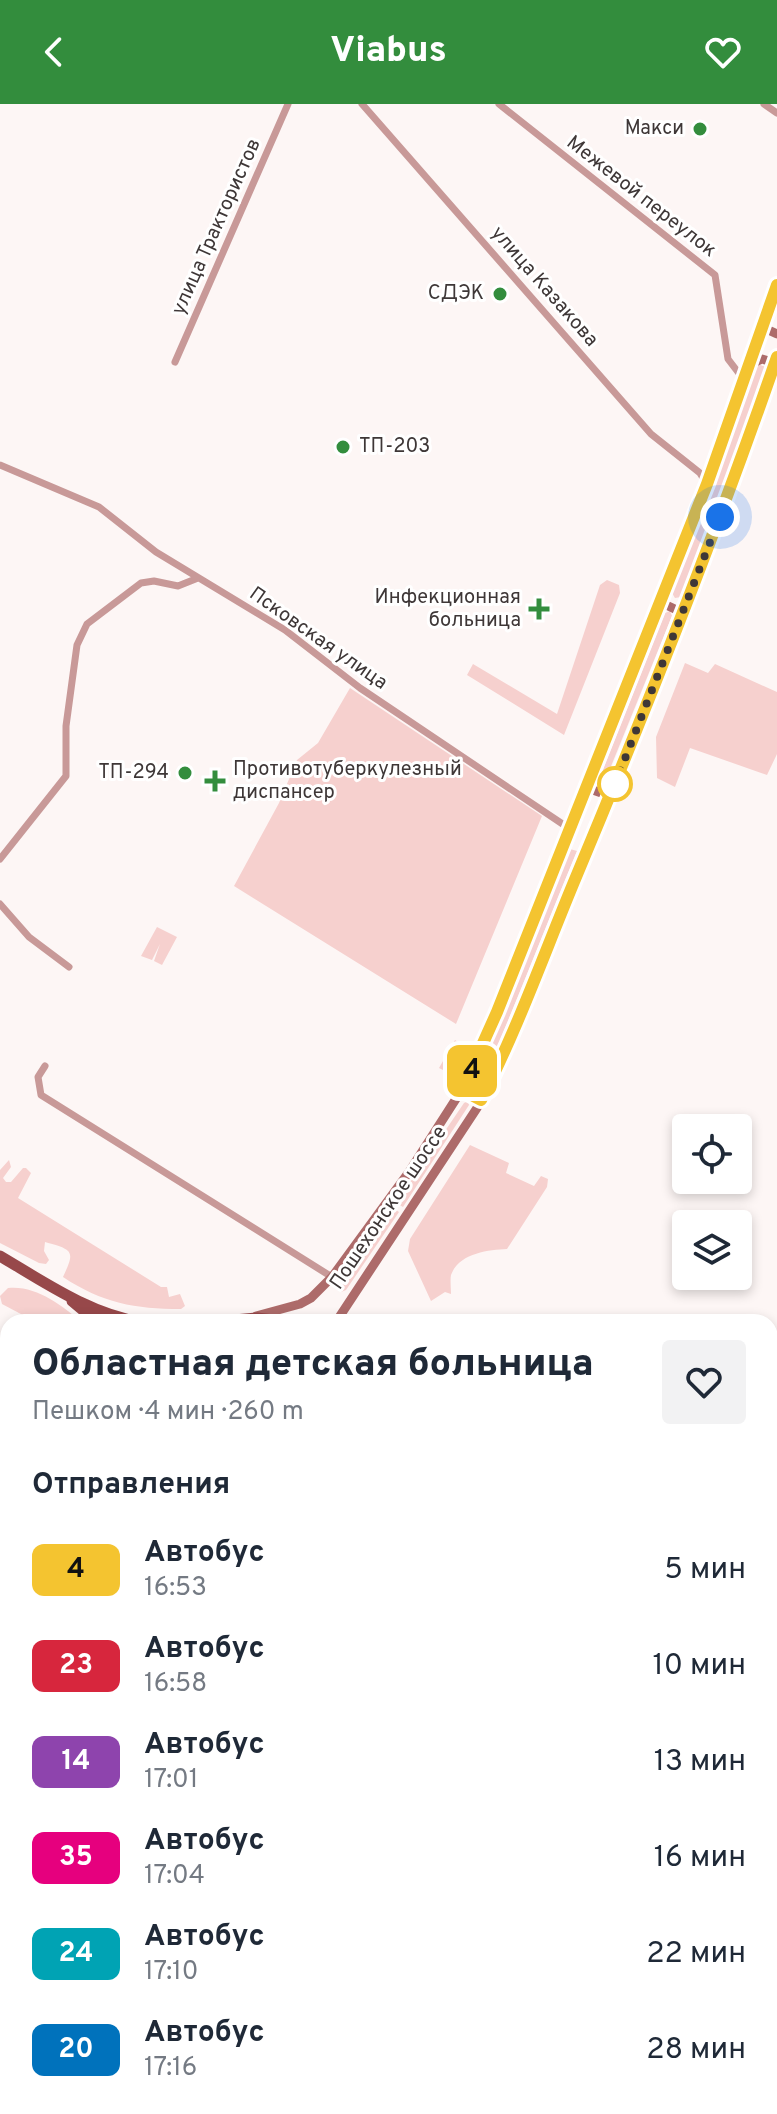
<!DOCTYPE html>
<html lang="ru">
<head>
<meta charset="utf-8">
<style>
  body { margin:0; font-family:Overpass,sans-serif; background:#f2f2f3; color:#1f2937; height:100vh; display:flex; flex-direction:column; font-size:30px; white-space:nowrap }
  * { box-sizing:border-box; margin:0 }
  p { font-size:26px; color:#747a83 }
  .icon { flex:none; width:44px; height:44px; fill:none; stroke:currentColor; stroke-width:2; stroke-linecap:round; stroke-linejoin:round }
  .map { position:relative; flex:1; overflow:hidden }
  .details { position:absolute; left:0px; top:1210px; width:778px; height:800px; display:flex; flex-direction:column; background:#fff; border-radius:24px 24px 0 0; box-shadow:0 4px 12px #0003 }
  .details>* { flex:none }
  .badge { padding:0 16px; border-radius:12px; font-size:28px; line-height:52px }
  .buttons { position:absolute; left:672px; top:1010px; display:grid; gap:16px }
  .buttons a { display:grid; place-items:center; width:80px; height:80px; border-radius:8px; background:#fff; box-shadow:0 4px 12px #0003; font-size:40px }
  .you { position:absolute; width:40px; height:40px; margin:-20px; border:6px solid #fff; border-radius:50%; background:#1a73e8; box-shadow:0 0 0 12px #1a73e833 }
  .map>.badge { position:absolute; translate:-50% -50%; box-shadow:0 0 0 4px #fff }
  h2 { padding:0 32px; font-size:30px; line-height:72px }
  .round { display:grid; place-items:center; flex:none; width:84px; height:84px; border-radius:8px; background:#f2f2f3 }
  .summary { display:flex; align-items:center; justify-content:space-between; height:136px; padding:0 32px }
  h1 { font-size:38px; font-weight:800; line-height:60px }
  ul { padding:0; list-style:none }
  li { display:flex; align-items:center; gap:24px; height:96px; padding:0 32px }
  li div { flex:1 }
  li b { display:block; font-size:30px }
  li em { font-style:normal }
  li .badge { min-width:88px; font-weight:700; text-align:center }
  header { display:flex; justify-content:space-between; align-items:center; height:104px; padding:0 32px; background:#338d3d; color:#fff; font-size:36px; font-weight:800 }
  .map>svg:first-child { display:block }
  .green { fill:#f6d0ce }
  .lines { fill:none; stroke-linecap:round; stroke-linejoin:round }
  .river { stroke:#e37e7f; stroke-width:14 }
  .minor { stroke:#c89998; stroke-width:7 }
  .tertiary { stroke:#c89998; stroke-width:8 }
  .secondary { stroke:#ad6b6a; stroke-width:9 }
  .primary { stroke:#97484a; stroke-width:11 }
  .line-casing { stroke:#fff; stroke-width:18 }
  .line { stroke:#f4c430; stroke-width:12 }
  .walk { stroke:#3e3737; stroke-width:8; stroke-dasharray:0 14.4 }
  .poi-dot { fill:#338d3d; stroke:#fff; stroke-width:3 }
  .stop-dot { fill:#fff; stroke:#f4c430; stroke-width:4 }
  .labels { text-anchor:middle; dominant-baseline:central; stroke-width:6; stroke-linejoin:round; paint-order:stroke }
  .poi-label { font-size:20px; fill:#3e3737; stroke:#fff; text-anchor:end }
  .street-label { font-size:20px; fill:#3e3737; stroke:#fff }
</style>
</head>
<body>
<header><svg class="icon" aria-label="back" viewBox="0 0 24 24"><path d="M15 5l-7 7 7 7"/></svg>Viabus<svg class="icon" aria-label="heart" viewBox="0 0 24 24"><path d="M12 20l-8-8c-3-5 5-10 8-4 3-6 11-1 8 4z"/></svg></header>
<div class="map">
<svg width="777" height="2010" viewBox="0 0 777 2010">
  <rect width="100%" height="100%" fill="#fdf6f5"/>
  <path class="green" d="M758 260 768 264 681 493 675 494 672 489 719 369Z
    M607 476 619 481 620 489 564 631 467 571 473 560 557 610 600 481Z
    M670 507 672 512 603 682 596 683 665 509Z
    M685 559 708 569 715 560 777 588V650L767 671 690 644 675 683 657 674 656 633Z
    M350 584 542 712 456 920 234 782 279 699 297 656 318 639Z
    M570 745 577 747 492 956 478 980 477 976Z
    M157 823 177 833 162 861 154 857 160 840 152 856 141 852Z
    M455 936 471 947 473 951 459 974 439 964Z
    M468 997 469 1001 403 1103 396 1099 464 999Z
    M470 1041 509 1059 506 1069 534 1082 541 1072 548 1075 547 1083 507 1145C488 1146 459 1149 451 1171 450 1176 451 1185 451 1190L445 1188 431 1197 408 1147 410 1135Z
    M9 1056 11 1063 3 1074 6 1078H11L23 1064H26L31 1069 18 1094 161 1183H167L169 1193 180 1190 185 1202 181 1205C135 1205 102 1199 63 1173 75 1147 74 1146 45 1138L44 1147 49 1156 46 1160 39 1159 0 1139V1066Z
    M393 1104 399 1108 346 1186 341 1188V1183Z
    M8 1184C36 1181 61 1201 82 1218H36L2 1200 0 1192Z"/>
  <g class="lines">
    <path class="river" d="M770 1881H777"/>
    <path class="minor" d="M362 0 651 330 700 369 707 380
      M499 0 715 171 728 255 744 276
      M764 0 777 9
      M175 258 288 0
      M0 361 99 403 156 448 285 526 360 584 570 725
      M0 755 66 672V622L77 541 87 520 141 479 154 477 178 482 198 474
      M0 800 29 833 69 863
      M45 962 38 973 41 991 332 1173
      M770 1244 777 1239
      M770 1635 777 1639
      M0 1637 3 1626
      M770 1690 777 1676
      M0 1718 8 1725
      M0 1823 8 1820
      M287 2002 294 2010
      M0 2008 1 2010
      M103 2010 106 2002
      M298 2010 310 2002
      M416 2010 421 2002
      M532 2010 536 2002"/>
    <path class="tertiary" d="M0 1550 8 1540"/>
    <path class="secondary" d="M762 223 777 230
      M749 261 762 255 769 257 772 267
      M660 498 683 509
      M587 684 610 692
      M256 1212 300 1200 311 1194 332 1173 409 1068 470 973 707 380 777 181
      M336 1218 477 1004 489 980C590 739 693 500 777 253"/>
    <path class="primary" d="M0 1152C44 1178 90 1210 141 1218
      M72 1197 97 1218
      M212 1218 257 1214 290 1218
      M770 1595 777 1599"/>
  </g>
  <g class="lines">
    <g class="line-casing">
      <path id="line" d="M777 181 707 380 497 908 462 986 481 996C518 924 545 847 576 773 648 601 716 429 777 253"/>
    </g>
    <use href="#line" class="line"/>
    <path class="walk" d="M615 680 720 413"/>
  </g>
  <g class="poi-dot">
    <circle cx="700" cy="25" r="8"/>
    <circle cx="500" cy="190" r="8"/>
    <circle cx="343" cy="343" r="8"/>
    <path d="M535 493h8v8h8v8h-8v8h-8v-8h-8v-8h8z"/>
    <circle cx="185" cy="669" r="8"/>
    <path d="M211 665h8v8h8v8h-8v8h-8v-8h-8v-8h8z"/>
  </g>
  <circle class="stop-dot" cx="615" cy="680" r="16"/>
  <g class="labels">
    <g class="poi-label">
      <text x="684" y="25">Макси</text>
      <text x="484" y="190">СДЭК</text>
      <text x="359" y="343" text-anchor="start">ТП-203</text>
      <text x="521" y="494">Инфекционная<tspan x="521" dy="23">больница</tspan></text>
      <text x="233" y="666" text-anchor="start">Противотуберкулезный<tspan x="233" dy="23">диспансер</tspan></text>
      <text x="169" y="669">ТП-294</text>
    </g>
    <g class="street-label">
      <text transform="translate(641 93) rotate(38)">Межевой переулок</text>
      <text transform="translate(217 123) rotate(-66)">улица Трактористов</text>
      <text transform="translate(544 183) rotate(49)">улица Казакова</text>
      <text transform="translate(318 535) rotate(35)">Псковская улица</text>
      <text transform="translate(389 1104) rotate(-56)">Пошехонское шоссе</text>
    </g>
  </g>
</svg>
<div class="buttons">
<a><svg class="icon" aria-label="locate" viewBox="0 0 24 24"><circle cx="12" cy="12" r="6"/><path d="M12 2v4M12 18v4M2 12h4M18 12h4"/></svg></a>
<a><svg class="icon" aria-label="layers" viewBox="0 0 24 24"><path d="M12 4l9 5-9 5-9-5zM3 14l9 5 9-5"/></svg></a>
</div>
<div class="you" style="left:720px;top:413px"></div>
<b class="badge" style="left:472px;top:967px;background:#f4c430;color:#111">4</b>
<section class="details">
<div class="summary"><div><h1>Областная детская больница</h1><p>Пешком · 4 мин · 260 m</p></div><a class="round"><svg class="icon" aria-label="heart" viewBox="0 0 24 24"><path d="M12 20l-8-8c-3-5 5-10 8-4 3-6 11-1 8 4z"/></svg></a></div>
<h2>Отправления</h2>
<ul>
<li><span class="badge" style="background:#f4c430;color:#111">4</span><div><b>Автобус</b><p>16:53</p></div><em>5 мин</em></li>
<li><span class="badge" style="background:#d7263d;color:#fff">23</span><div><b>Автобус</b><p>16:58</p></div><em>10 мин</em></li>
<li><span class="badge" style="background:#8e44ad;color:#fff">14</span><div><b>Автобус</b><p>17:01</p></div><em>13 мин</em></li>
<li><span class="badge" style="background:#e6007e;color:#fff">35</span><div><b>Автобус</b><p>17:04</p></div><em>16 мин</em></li>
<li><span class="badge" style="background:#00a3b4;color:#fff">24</span><div><b>Автобус</b><p>17:10</p></div><em>22 мин</em></li>
<li><span class="badge" style="background:#0072bc;color:#fff">20</span><div><b>Автобус</b><p>17:16</p></div><em>28 мин</em></li>
</ul>
</section>
</div>
</body>
</html>
